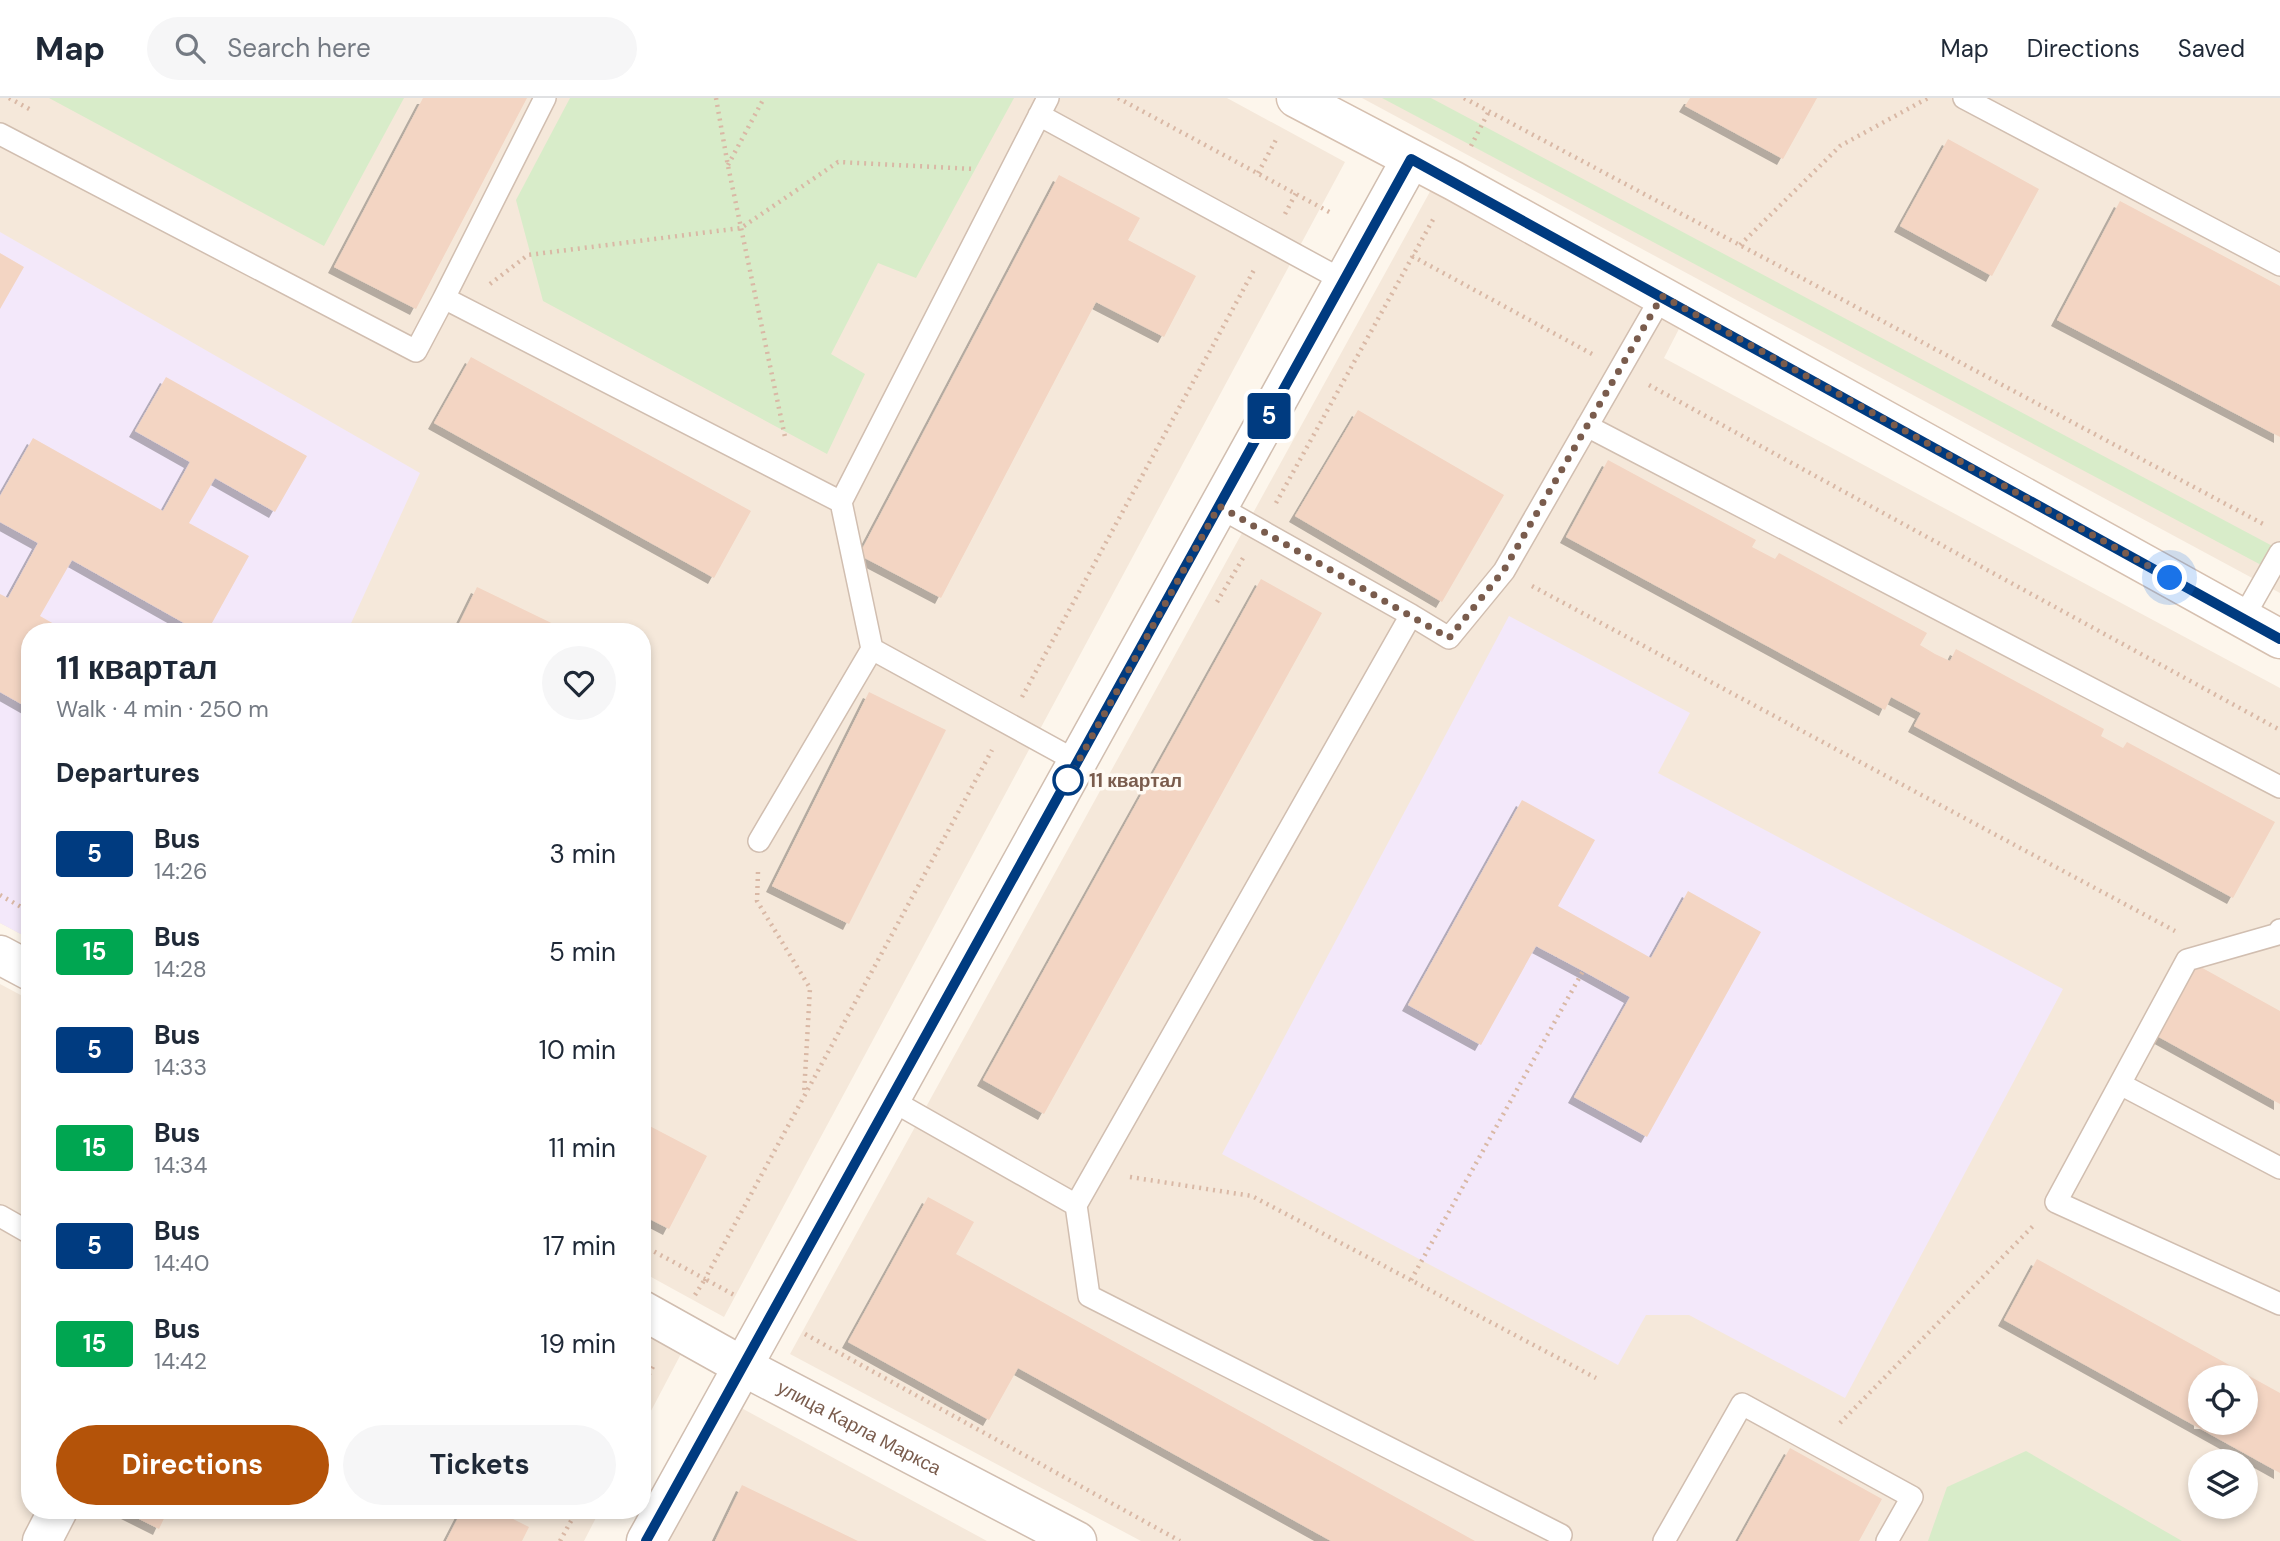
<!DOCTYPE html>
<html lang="en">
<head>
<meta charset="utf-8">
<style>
  body { margin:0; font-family:"DM Sans",sans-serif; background:#f6f6f7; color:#1f2937; height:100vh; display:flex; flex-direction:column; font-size:26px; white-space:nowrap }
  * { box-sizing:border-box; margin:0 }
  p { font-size:23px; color:#747a83 }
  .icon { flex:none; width:38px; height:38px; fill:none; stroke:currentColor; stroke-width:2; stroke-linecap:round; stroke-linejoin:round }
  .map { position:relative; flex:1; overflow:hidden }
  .details { position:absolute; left:21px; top:525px; width:630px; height:896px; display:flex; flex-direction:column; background:#fff; border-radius:28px; box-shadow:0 4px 10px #0003 }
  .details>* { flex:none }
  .badge { padding:0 14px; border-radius:5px; font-size:24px; line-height:46px }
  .fabs { position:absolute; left:2188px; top:1267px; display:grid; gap:14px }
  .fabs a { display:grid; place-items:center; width:70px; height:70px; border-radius:50%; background:#fff; box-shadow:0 4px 10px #0003; font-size:35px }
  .you { position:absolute; width:35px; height:35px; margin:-18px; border:5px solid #fff; border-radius:50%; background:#1a73e8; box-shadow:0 0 0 10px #1a73e833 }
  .map>.badge { position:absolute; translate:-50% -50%; box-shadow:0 0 0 4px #fff }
  h2 { padding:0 35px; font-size:26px; line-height:63px }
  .round { display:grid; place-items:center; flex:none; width:74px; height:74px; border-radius:37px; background:#f6f6f7 }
  .overview { display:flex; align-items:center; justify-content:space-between; height:119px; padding:0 35px }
  h1 { font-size:33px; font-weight:700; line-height:52px }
  .action { display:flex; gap:14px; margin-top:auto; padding:14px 35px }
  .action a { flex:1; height:80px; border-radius:42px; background:#b45309; color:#fff; font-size:28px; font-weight:700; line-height:80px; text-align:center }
  .action a+a { background:#f6f6f7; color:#1f2937 }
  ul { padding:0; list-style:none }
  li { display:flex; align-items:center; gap:21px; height:98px; padding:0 35px }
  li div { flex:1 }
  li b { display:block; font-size:26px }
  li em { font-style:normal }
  li .badge { min-width:77px; font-weight:700; text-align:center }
  header { display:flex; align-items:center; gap:42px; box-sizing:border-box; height:98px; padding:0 35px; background:#fff; border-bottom:2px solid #e0e1e3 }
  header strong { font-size:33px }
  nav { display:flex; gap:38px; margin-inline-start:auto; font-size:24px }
  .search { width:490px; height:63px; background:#f6f6f7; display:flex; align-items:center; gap:18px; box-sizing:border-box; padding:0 24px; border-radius:38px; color:#747a83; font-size:26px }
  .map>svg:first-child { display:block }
  .residential { fill:#f5e8da; fill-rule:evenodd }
  .education { fill:#f3e8fa }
  .green { fill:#d8ecc9 }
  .building { fill:#f3d5c3; fill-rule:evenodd; filter:url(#shadow) }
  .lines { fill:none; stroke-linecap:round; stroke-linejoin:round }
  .lane-casing { stroke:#d1beb0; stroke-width:24 }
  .street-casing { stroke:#d1beb0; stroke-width:41 }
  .secondary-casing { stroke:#d6c0b0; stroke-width:41 }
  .path { stroke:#d9b8a5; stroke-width:4.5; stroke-dasharray:2 5; stroke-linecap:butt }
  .lane { stroke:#fff; stroke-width:21 }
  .street { stroke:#fff; stroke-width:38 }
  .secondary { stroke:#fff; stroke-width:38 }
  .line-casing { stroke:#fff; stroke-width:16 }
  .line { stroke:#003b80; stroke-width:10 }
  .walk { stroke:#7a5c4d; stroke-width:7; stroke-dasharray:0 12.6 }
  .stop-dot { fill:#fff; stroke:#003b80; stroke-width:3.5 }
  .labels { text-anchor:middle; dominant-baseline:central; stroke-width:7; stroke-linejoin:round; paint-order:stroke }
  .stop-label { font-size:19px; font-weight:bold; fill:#7a5c4d; stroke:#fffaf3; text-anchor:start }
  .street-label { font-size:19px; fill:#7a5c4d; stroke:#fffaf3 }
</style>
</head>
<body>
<header>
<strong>Map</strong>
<div class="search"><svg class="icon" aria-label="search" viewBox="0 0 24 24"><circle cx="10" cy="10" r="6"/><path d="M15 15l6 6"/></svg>Search here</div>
<nav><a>Map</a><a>Directions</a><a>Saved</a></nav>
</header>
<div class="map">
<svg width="2280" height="1443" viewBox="0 0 2280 1443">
  <defs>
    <filter id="shadow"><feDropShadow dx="-6" dy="6" stdDeviation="0" flood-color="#0004"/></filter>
  </defs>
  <rect width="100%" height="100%" fill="#fdf6ec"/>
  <path class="residential" d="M0 0H1227L1345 64 724 1219 642 1174V534H30V841L0 825Z
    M1362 0H2280V495Z
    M1432 90 1681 227 1664 260 2280 590V1443H1141L790 1256ZM2200 1279H2245V1325H2200ZM2200 1363H2245V1409H2200Z
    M0 886 30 902V1412H600L584 1443H0Z
    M642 1232 682 1254 642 1330Z
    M734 1306 987 1443H659Z"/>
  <path class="education" d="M0 134 420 375 347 534H30V841L0 825Z
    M1509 518 1690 615 1658 675 2063 891 1845 1300 1689 1217H1646L1618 1267 1222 1056Z"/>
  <path class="green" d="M49 0H404L324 148Z
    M570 0H1014L916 180 878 165 831 256 865 276 827 356 543 203 516 102Z
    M1382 0H1431L2280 452V477Z
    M2026 1353 2182 1443H1928L1947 1389Z"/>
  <path class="building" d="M423 0H527L416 211 334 169Z
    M1690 0H1817L1783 61 1685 8Z
    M1948 41 2039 91 1992 178 1900 128Z
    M1059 77 1140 120 1128 142 1196 178 1164 239 1096 204 941 500 859 457Z
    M2120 103 2280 188V339L2057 222Z
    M0 155 24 169 0 211Z
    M471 259 751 413 714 480 434 325Z
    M166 279 307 358 275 414 215 380 189 425 249 458 207 534H200L72 462 40 518 68 534H30V611L0 594V496L8 500 38 445 0 424V398L33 340 163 413 190 364 135 333Z
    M1358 312 1504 397 1442 504 1295 418Z
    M1608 362 1756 442 1752 449 1775 461 1779 455 1927 535 1920 547 1935 556 1950 563 1956 551 2104 631 2101 638 2123 650 2127 644 2275 724 2233 800 1914 628 1921 615 1891 599 1885 612 1566 439Z
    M1261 481 1322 515 1044 1016 983 982Z
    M477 489 570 534H455Z
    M869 594 946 632 849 826 772 788Z
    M1522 702 1595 742 1558 808 1651 860 1688 793 1761 834 1647 1039 1574 999 1630 899 1583 873 1536 848 1481 947 1408 907Z
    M2197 867 2280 913V1006L2157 938Z
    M642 1024 707 1058 669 1131 642 1117Z
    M928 1099 974 1124 956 1156 1475 1443H1331L1018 1270 989 1322 848 1244Z
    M2037 1161 2280 1295V1375L2004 1222ZM2200 1279H2245V1325H2200Z
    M1790 1350 1882 1401 1859 1443H1738Z
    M742 1387 858 1443H715Z
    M121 1412H168L159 1431Z
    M462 1412H495L529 1429 522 1443H446Z"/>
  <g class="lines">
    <g class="lane-casing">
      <path id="lane" d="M545 0 444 200 841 404 1048 0
        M1964 0 2280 167
        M1039 17 1344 183
        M0 36 416 253 444 200
        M1587 328 2280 689
        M1411 517 1449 540 1504 473 1662 198
        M2243 520 2280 455
        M872 551 1078 664
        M759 743 872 551 841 404
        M2280 832 2278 836 2187 862 2056 1104 2280 1206
        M2120 986 2280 1070
        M891 1002 1076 1107 1411 517 1219 409
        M1076 1107 1089 1198 1561 1437
        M0 1118 30 1135
        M1664 1443 1742 1306 1912 1399 1887 1443"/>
    </g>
    <g class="street-casing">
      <g id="street">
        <path d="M0 857 30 873"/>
        <path id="s1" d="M642 1212 744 1269 1077 1443"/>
        <path d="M42 1443 58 1412"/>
        <path d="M646 1443 1411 61"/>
      </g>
    </g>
    <g class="secondary-casing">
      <path id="secondary" d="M1296 0 1454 83 2280 541"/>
    </g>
    <path class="path" d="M9 0 33 13
      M716 0 728 68 785 339
      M1118 0 1333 116
      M1464 0 2267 428
      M1471 48 1489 13
      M728 67 764 0
      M1258 75 1278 38
      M1285 116 1296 95
      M1740 147 1840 48 1928 0
      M1412 158 1592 256
      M490 186 528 157 741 130 838 64 974 71
      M1649 287 2280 632
      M1276 405 1435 118
      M1532 488 2175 833
      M1217 504 1243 460
      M1022 599 1255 170
      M758 774 757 803 810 890 804 996
      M0 797 30 814
      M1130 1079 1252 1098 1596 1280
      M642 1147 705 1181 992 652
      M1411 1182 1583 873
      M695 1197 705 1181 736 1198
      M805 1236 1180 1443
      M642 1289 655 1265
      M1840 1325 2035 1126
      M560 1443 577 1412"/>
    <use href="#lane" class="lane"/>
    <use href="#street" class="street"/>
    <use href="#secondary" class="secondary"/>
  </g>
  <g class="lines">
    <g class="line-casing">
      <path id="line" d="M646 1443 1411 61 2280 541"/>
    </g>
    <use href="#line" class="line"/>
    <path class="walk" d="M1068 682 1219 408 1449 540 1504 472 1662 198 2170 480"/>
  </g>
  <circle class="stop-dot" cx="1068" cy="682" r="14"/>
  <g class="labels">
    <g class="stop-label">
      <text x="1089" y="682">11 квартал</text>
    </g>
    <g class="street-label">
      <text stroke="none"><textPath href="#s1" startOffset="247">улица Карла Маркса</textPath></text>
    </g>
  </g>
</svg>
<div class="fabs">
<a><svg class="icon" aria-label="locate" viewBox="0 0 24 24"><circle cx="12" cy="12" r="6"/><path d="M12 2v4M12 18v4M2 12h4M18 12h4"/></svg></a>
<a><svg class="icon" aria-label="layers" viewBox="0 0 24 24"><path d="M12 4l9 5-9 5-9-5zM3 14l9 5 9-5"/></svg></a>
</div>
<div class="you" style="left:2170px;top:480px"></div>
<b class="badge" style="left:1269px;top:318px;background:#003b80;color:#fff">5</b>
<section class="details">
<div class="overview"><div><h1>11 квартал</h1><p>Walk · 4 min · 250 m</p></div><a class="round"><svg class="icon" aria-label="heart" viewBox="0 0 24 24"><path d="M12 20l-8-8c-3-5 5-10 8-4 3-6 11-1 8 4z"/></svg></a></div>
<h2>Departures</h2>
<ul>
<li><span class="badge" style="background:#003b80;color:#fff">5</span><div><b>Bus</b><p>14:26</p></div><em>3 min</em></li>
<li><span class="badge" style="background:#00a651;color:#fff">15</span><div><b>Bus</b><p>14:28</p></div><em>5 min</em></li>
<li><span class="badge" style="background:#003b80;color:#fff">5</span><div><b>Bus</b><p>14:33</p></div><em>10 min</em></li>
<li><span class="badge" style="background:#00a651;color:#fff">15</span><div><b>Bus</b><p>14:34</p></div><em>11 min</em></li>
<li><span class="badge" style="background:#003b80;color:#fff">5</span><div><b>Bus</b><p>14:40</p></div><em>17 min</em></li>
<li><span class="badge" style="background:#00a651;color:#fff">15</span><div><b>Bus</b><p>14:42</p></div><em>19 min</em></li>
</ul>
<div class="action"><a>Directions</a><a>Tickets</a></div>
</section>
</div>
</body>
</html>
